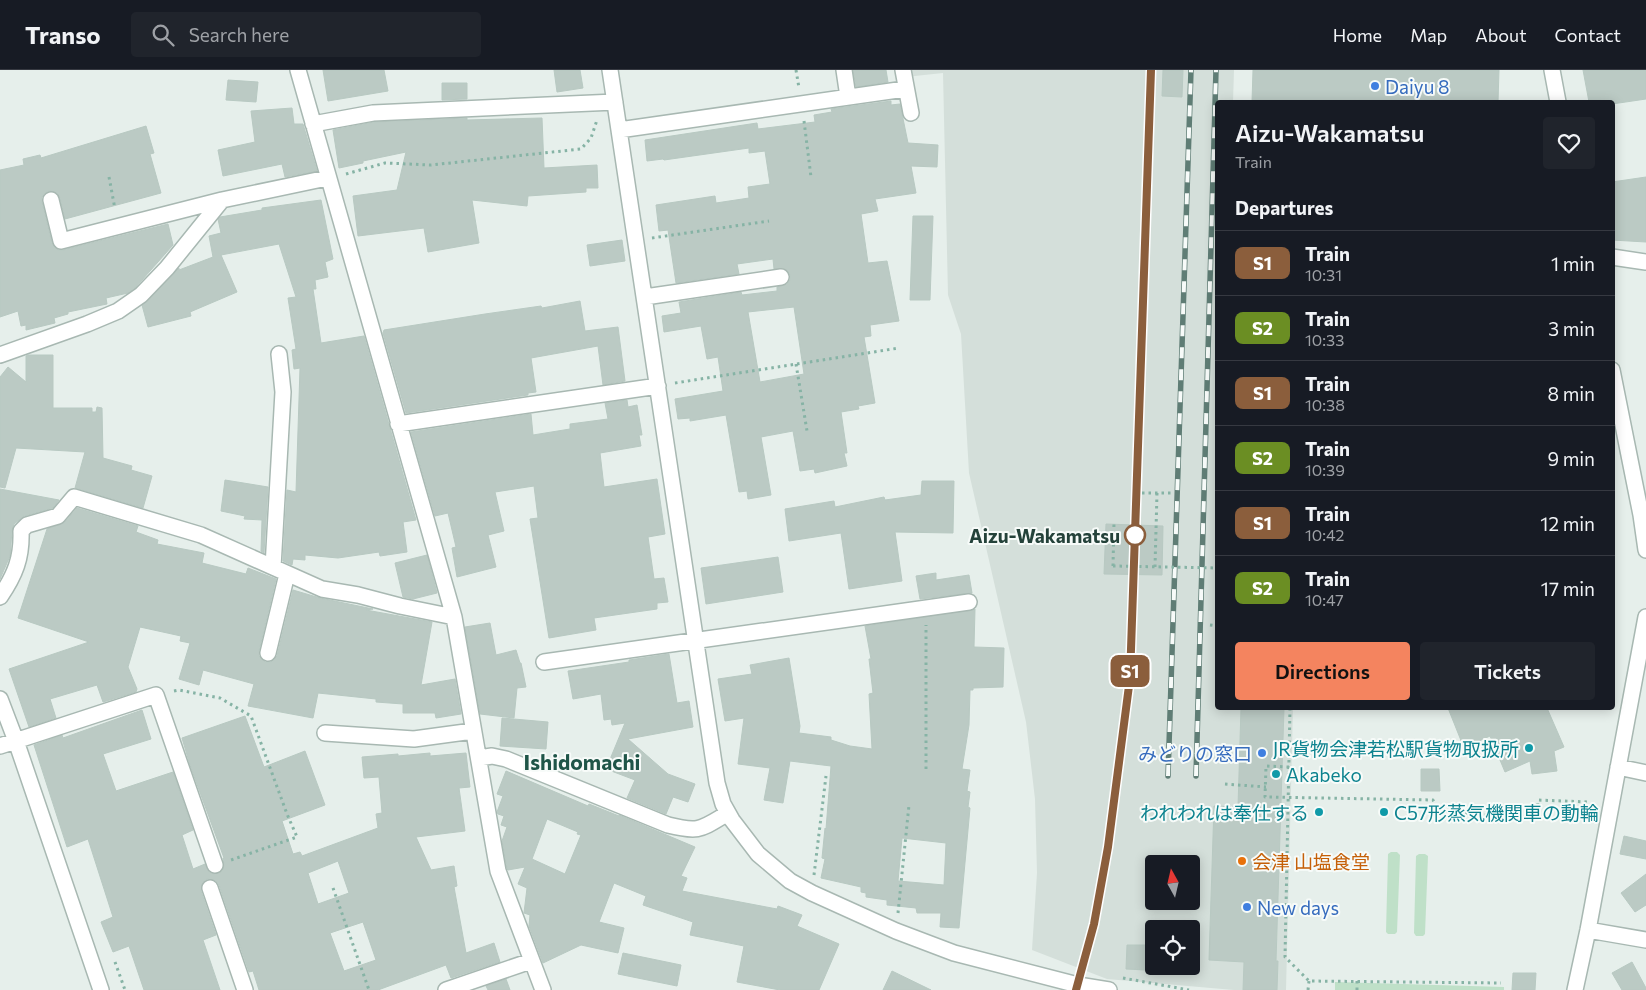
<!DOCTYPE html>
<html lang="en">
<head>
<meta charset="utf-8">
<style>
  body { margin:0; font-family:Commissioner,"Noto Sans JP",sans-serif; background:#20242c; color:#f1f3f6; height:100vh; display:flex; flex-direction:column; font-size:19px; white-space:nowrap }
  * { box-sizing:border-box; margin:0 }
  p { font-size:16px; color:#9ea1a6 }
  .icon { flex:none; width:28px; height:28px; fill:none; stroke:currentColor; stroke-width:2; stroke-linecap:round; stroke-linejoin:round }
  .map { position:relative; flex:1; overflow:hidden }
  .sheet { position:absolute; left:1215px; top:30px; width:400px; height:610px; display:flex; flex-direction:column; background:#171b24; border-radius:5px; box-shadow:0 2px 12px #0003 }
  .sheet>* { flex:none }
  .badge { padding:0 10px; border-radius:8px; font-size:18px; line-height:32px }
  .needle { width:32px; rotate:352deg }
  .controls { position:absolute; left:1145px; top:785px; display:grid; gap:10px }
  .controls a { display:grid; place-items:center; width:55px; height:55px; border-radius:5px; background:#171b24; box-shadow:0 2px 12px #0003; font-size:25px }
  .map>.badge { position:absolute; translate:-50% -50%; box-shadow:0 0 0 2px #fff }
  h2 { padding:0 20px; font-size:19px; line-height:45px }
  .round { display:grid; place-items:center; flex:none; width:52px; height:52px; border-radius:5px; background:#20242c }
  .headline { display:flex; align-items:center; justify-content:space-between; height:85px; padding:0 20px }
  h1 { font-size:24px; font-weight:600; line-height:38px }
  .action { display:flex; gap:10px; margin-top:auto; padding:10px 20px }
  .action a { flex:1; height:58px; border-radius:5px; background:#f4845f; color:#111; font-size:20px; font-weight:600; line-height:58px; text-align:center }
  .action a+a { background:#20242c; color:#f1f3f6 }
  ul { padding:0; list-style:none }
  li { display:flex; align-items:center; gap:15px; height:65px; padding:0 20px; border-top:1px solid #363941 }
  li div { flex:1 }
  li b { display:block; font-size:19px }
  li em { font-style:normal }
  li .badge { min-width:55px; font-weight:700; text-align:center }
  header { display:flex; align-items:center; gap:30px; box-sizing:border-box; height:70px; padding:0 25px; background:#171b24; border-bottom:1px solid #363941 }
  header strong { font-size:24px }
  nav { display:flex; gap:28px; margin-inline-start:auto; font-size:18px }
  .search { width:350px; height:45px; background:#20242c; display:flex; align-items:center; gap:12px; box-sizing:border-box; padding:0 18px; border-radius:5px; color:#9ea1a6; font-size:19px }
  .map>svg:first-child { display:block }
  .built { fill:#d4dfda; fill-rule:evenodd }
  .green { fill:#bfe0c8 }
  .building { fill:#bbcac4; stroke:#b8c9c2; fill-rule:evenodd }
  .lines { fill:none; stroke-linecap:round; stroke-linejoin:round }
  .minor-casing { stroke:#a8b8b2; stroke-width:18 }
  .path { stroke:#86b3a5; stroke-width:3; stroke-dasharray:2.5 4; stroke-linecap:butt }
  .minor { stroke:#fff; stroke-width:15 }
  .rail-casing { stroke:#5f7d75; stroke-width:5.5 }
  .rail { stroke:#f7fbf9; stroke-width:4; stroke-dasharray:11; stroke-linecap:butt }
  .path-bridge { stroke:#86b3a5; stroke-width:3; stroke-dasharray:2.5 4; stroke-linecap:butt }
  .line-casing { stroke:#fff; stroke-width:11 }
  .line { stroke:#8b5e3c; stroke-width:8 }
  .shop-dot { fill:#3f7fe0; stroke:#f7fbf9; stroke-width:2 }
  .stop-dot { fill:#fff; stroke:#8b5e3c; stroke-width:2.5 }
  .culture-dot { fill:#0f9aa8; stroke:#f7fbf9; stroke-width:2 }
  .food-dot { fill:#e8710a; stroke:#f7fbf9; stroke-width:2 }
  .labels { text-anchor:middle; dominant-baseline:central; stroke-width:4; stroke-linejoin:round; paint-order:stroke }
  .shop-label { font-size:19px; fill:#366cbe; stroke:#f7fbf9; text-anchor:start }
  .stop-label { font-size:19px; font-weight:bold; fill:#24423a; stroke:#f7fbf9; text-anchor:end }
  .culture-label { font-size:19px; fill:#0d838f; stroke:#f7fbf9; text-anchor:end }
  .food-label { font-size:19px; fill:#c56008; stroke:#f7fbf9; text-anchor:start }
  .quarter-label { font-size:21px; font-weight:bold; fill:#1f5548; stroke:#f7fbf9 }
</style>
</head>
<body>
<header>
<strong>Transo</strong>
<div class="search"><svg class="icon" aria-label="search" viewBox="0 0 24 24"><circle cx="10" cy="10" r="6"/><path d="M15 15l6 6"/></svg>Search here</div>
<nav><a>Home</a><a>Map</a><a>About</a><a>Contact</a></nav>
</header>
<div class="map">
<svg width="1646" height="920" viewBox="0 0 1646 920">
  <rect width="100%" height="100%" fill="#e6efeb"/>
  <path class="built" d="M895 0H1234L1233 32H1218V638H1293L1286 920H1234L1107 909 1032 880 1037 803 1035 729 1026 652 969 403 961 264 948 225 943 3 896 8ZM1154 794H1191V831H1154ZM1154 859H1191V896H1154Z"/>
  <path class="green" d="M1391 782H1397L1400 785 1397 862 1395 864H1388L1386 862 1388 784Z
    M1419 784H1425L1428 786 1425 864 1423 866H1416L1414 863 1416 786Z
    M1335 912 1504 917V920H1335Z"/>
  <path class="building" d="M323 0H384L388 21 328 31Z
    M554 0H580L583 18 557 22Z
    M853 0H886L888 12 856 17Z
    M1163 0H1183L1182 27 1162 26Z
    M1253 0H1499L1498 32H1252Z
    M1583 0H1646V29L1612 34V32H1589Z
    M228 10 258 12 256 32 226 30Z
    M442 13H467V29L442 30Z
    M891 31V35L900 34 908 73 938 75 937 97 911 96 916 123 875 129 878 141 861 144 868 193 887 191 899 251 870 255 871 266 864 267 875 333 858 336 859 339 841 342 847 383H844L847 396 815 403 814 399 800 401 793 361 761 367 771 425 748 429 747 421 739 422 726 345 690 351V348L678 349 675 329 723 321 718 287 707 289 701 256 664 262 662 246 681 243 679 232 741 222 742 225 777 221V217L787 214 790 210V205L785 199H774L773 189 737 194 739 204 676 213 668 160 659 161 656 135 715 126 716 133 749 128 748 117 770 114 765 81 749 83V78L664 90 663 89 647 91 645 70 757 53 758 59 815 52 814 45 832 42 831 39ZM794 237 804 304 760 312 748 242Z
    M292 38 294 54H303L317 101 285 107 282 94 223 106 218 80 255 72 251 41Z
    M467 48V50L542 48 544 98 597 95 598 118H586V122L528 126 527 136 472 130 479 173 428 182 424 158 358 166 353 126 397 120 406 82 363 91V93L339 98 333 60 374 52Z
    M146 56 154 83 150 84 161 123 65 149 60 128 57 123 49 121 45 123 42 127V132L52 173 58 180H63L168 154 173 175 135 218 128 223 106 228 107 234 68 242V244L54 248 55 253 26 260V255L21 256 18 241 0 247V100L24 95 23 89 40 85 41 88Z
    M1646 107V172L1612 170V112Z
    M321 130 333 189 325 192 328 207 315 210 316 219H313L321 273 364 266 416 450 403 452 407 482 380 486 379 482 338 488 305 485V490L293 489 292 495 283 491 287 420 296 422 300 298 294 299 292 280 296 279 288 228 296 227 279 174 221 185 237 222 190 242 191 246 148 257 142 235 179 198V200L213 187 209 166 221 163 218 149 220 147 262 140V138Z
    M913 146H933L930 230H910Z
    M622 170 625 191 590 196 587 175Z
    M580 231 585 261 618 257 625 311 603 315 598 276 531 288 536 322 528 323V325L406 343 383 263 384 260 485 244 541 236 542 238Z
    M28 285H53V338H92V342H96L97 337 102 338 103 388 132 396 131 400 152 406 143 438 75 418 85 382 16 378 5 418 0 417V307L8 297 26 312V286Z
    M627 330 628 337 637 335 642 365H639L641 376 600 383 604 417 657 409 665 464 648 467 654 509 664 508 668 532 657 533V539L594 548 596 560 549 568 530 449 538 448 534 416 495 422 504 461 488 465 496 497 457 507 452 478 456 477 448 443 435 446 411 362 531 344 533 365 570 359V354L608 349 605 333Z
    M225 410 268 417 264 483 261 481 262 450 244 449 245 446 221 441Z
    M922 411H954L953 463 895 462 902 511 849 519 841 463 789 471 785 439 834 431 835 437 884 427 885 430 921 425Z
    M0 419 59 430 53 438 24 446 14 454 12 461 10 486 0 509Z
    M77 438 138 456 136 462 158 470 157 474 204 483 202 493 246 504 248 498 276 509 259 581V586L265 592H271L277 586 293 520 320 528 373 539 366 540 432 552 421 615 455 609 461 644 436 648 435 643H403V634L376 632V629L318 623 313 648 248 636 254 614 203 600 199 615 179 609 190 573 180 571 181 566 140 557 128 597 137 619 136 622 103 632 97 615 50 629 56 648 29 657 9 599 89 572 18 548 47 459 65 452Z
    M1106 454 1163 456 1162 505 1104 504Z
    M427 485 437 523 413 529 403 527 395 493Z
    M778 487 783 522 706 534 701 498Z
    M936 503V510L969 505 972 523 920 529 916 506Z
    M975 539 974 577 1004 578 1003 617 973 618V620H970L969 655 962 699 970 700 967 721 970 722 968 737 970 738 959 858 940 857 941 843H917L916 838 887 835V830L866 827V823L861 822V817L821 808 825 789 822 788 825 758 826 759 831 696 790 691 783 733 764 730 770 698 738 694 744 648 725 651 718 609 752 604 750 595 789 588 800 656 799 663 831 667V670L850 676 872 679 869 624 873 623 869 589H871L865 556ZM902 768 946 773 944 815 898 811Z
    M490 553 496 585 516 580 520 593H521L526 617 517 618 514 648 480 644 465 557Z
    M669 584 677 633 689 631 693 657 628 669 668 704 695 714 688 732 673 727 666 744 627 728 635 710 606 699 625 653 612 655 611 649 604 650 601 624 573 629 568 601 629 592V590Z
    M1241 638H1284L1276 891H1278L1277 920H1243L1244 892 1209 890 1214 736 1238 737Z
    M1448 638H1547L1564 677 1554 681 1557 701 1532 704 1530 691 1505 702 1490 666 1464 678Z
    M142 640 151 669 103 684 116 721 173 702 193 760 182 765 193 799 205 794 209 802 214 804 222 801 224 796 223 788H224L190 695 182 668 245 646 264 697 305 681 325 735 282 751 293 784 300 782 302 786 378 758 376 744 382 743 379 707 364 708 362 687 398 684V686L430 683V686L466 683 470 717 459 718 465 761 416 767 431 800 454 796 457 816 454 817 466 883 494 873 500 892 451 908 446 895 378 920H259L253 901 249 902 219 815 216 811 207 809 203 812 201 821 216 865 203 870 220 920H144L129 876 113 882 101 852 113 847 88 769 67 777 34 675 62 665 63 668ZM338 791 349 823 318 834 308 803ZM363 852 376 890 344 901 330 863Z
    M502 648 548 652 546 679 500 676Z
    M1421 699H1439L1440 721H1421Z
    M506 701 588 736 589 734 619 746V745L695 777 681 806 687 808 682 821 777 839 778 836 802 845 797 856 839 874 819 920H780L737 912 744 876 690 865 693 852 643 835 646 826 614 813 599 852 624 858 618 883 581 875 543 893 529 856 530 845 524 843 527 818 518 814 525 797 508 800 507 799 502 771 507 757 501 755 504 746 498 744 497 742 503 726 497 724ZM547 749 578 762 577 764 581 765 565 804 532 789Z
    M1624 766 1646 771V789L1620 784Z
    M1646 804V835L1635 842 1621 823Z
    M1127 875H1146V900L1126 899Z
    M623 883 681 895 677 916 618 904Z
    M1632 892 1646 918V920H1622L1612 903Z
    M892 901 931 920H883Z
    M1513 903H1536L1535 920H1512Z
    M506 909 510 920H488L486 916Z"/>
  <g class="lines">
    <g class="minor-casing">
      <path id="minor" d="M298 0 454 547 498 801 543 920
        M610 0 717 713 723 734 732 750 758 784 790 811 812 823 896 861 954 883 1078 915 1109 920
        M844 0 848 27
        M903 0 911 43
        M1552 0 1558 32
        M313 54 373 43 615 32
        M619 60 905 19
        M51 130 61 171 222 130
        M1612 187 1646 192
        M645 227 781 207
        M0 285 87 254 118 241 141 225 167 198 222 130 327 108
        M1612 300 1641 445 1646 480
        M398 354 658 316
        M273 497 283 322 279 284
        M0 527C15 505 22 488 21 461L27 455 58 446 74 427 201 465 322 519 358 525 400 536 454 547
        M268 583 287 504
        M544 592 969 532
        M0 629 16 671 101 920
        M325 663 414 669 473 661
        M0 676 156 625 215 795
        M479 688 492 686 506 689 668 755C700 763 701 759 728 743
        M1618 697 1646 703
        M210 818 245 920
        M1588 860 1646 870
        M446 920 531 891
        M1575 920 1588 860 1646 547"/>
    </g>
    <path class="path" d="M796 0 799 18
      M804 51 811 107
      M346 104 385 93 431 95 581 79 591 68 597 50
      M109 107 115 139
      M652 168 769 151
      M796 294 807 361
      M675 313 899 278
      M1142 423H1173
      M1113 496 1114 452
      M1155 497 1157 423
      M1210 555 1218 556
      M174 621 179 620 220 628 251 646 287 744 297 767 231 790
      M1290 638 1285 887 1309 911 1501 913
      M1289 697 1266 696 1265 727 1433 730 1436 737 1451 743 1537 748 1538 730 1588 732
      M926 699V555
      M1225 714 1266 717
      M814 805 826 706
      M333 818 369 920
      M898 843 909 735
      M115 892 125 920
      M1123 908 1189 920
      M1308 920 1309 911
      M1357 920V911"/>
    <use href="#minor" class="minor"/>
    <g class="rail-casing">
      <path id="rail" d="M1168 706 1191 0
        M1196 706 1216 0
        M1076 920 1094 854 1108 777 1130 608 1151 0"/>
    </g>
    <use href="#rail" class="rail"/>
    <path class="path-bridge" d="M1113 496 1218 498"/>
  </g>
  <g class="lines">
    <g class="line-casing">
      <path id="line" d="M1076 920 1094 854 1108 777 1130 608 1151 0"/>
    </g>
    <use href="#line" class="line"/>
  </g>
  <g class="shop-dot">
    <circle cx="1375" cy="16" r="5"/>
    <circle cx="1262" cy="683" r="5"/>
    <circle cx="1247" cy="837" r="5"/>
  </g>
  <circle class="stop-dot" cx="1135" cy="465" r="10"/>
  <g class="culture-dot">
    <circle cx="1529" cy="678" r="5"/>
    <circle cx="1276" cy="704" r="5"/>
    <circle cx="1319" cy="742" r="5"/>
    <circle cx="1384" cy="742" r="5"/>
  </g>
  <circle class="food-dot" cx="1242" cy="791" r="5"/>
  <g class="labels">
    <g class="shop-label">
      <text x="1385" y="16">Daiyu 8</text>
      <text x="1252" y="683" text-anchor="end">みどりの窓口</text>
      <text x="1257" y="837">New days</text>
    </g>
    <g class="stop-label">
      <text x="1120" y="465">Aizu-Wakamatsu</text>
    </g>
    <g class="culture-label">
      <text x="1519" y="678">JR貨物会津若松駅貨物取扱所</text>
      <text x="1286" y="704" text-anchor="start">Akabeko</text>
      <text x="1309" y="742">われわれは奉仕する</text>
      <text x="1394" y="742" text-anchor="start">C57形蒸気機関車の動輪</text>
    </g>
    <g class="food-label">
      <text x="1252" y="791">会津 山塩食堂</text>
    </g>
    <g class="quarter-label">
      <text x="582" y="691">Ishidomachi</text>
    </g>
  </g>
</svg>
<div class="controls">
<a><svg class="needle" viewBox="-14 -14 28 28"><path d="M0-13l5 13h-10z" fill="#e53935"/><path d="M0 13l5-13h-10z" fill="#9ea1a6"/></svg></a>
<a><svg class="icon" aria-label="locate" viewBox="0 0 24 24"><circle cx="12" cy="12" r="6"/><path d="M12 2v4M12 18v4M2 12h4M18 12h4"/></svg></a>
</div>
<b class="badge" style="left:1130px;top:601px;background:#8b5e3c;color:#fff">S1</b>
<section class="sheet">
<div class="headline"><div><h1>Aizu-Wakamatsu</h1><p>Train</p></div><a class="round"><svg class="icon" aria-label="heart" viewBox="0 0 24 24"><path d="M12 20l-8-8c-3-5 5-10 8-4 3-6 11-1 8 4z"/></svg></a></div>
<h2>Departures</h2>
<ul>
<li><span class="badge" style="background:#8b5e3c;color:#fff">S1</span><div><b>Train</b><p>10:31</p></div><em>1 min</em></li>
<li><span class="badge" style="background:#6b8e23;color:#fff">S2</span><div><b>Train</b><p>10:33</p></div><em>3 min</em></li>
<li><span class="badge" style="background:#8b5e3c;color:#fff">S1</span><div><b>Train</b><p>10:38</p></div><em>8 min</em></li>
<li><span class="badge" style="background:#6b8e23;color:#fff">S2</span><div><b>Train</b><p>10:39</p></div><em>9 min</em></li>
<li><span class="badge" style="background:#8b5e3c;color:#fff">S1</span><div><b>Train</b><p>10:42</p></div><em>12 min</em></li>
<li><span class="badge" style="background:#6b8e23;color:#fff">S2</span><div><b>Train</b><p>10:47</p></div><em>17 min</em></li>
</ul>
<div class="action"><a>Directions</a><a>Tickets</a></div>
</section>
</div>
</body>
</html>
